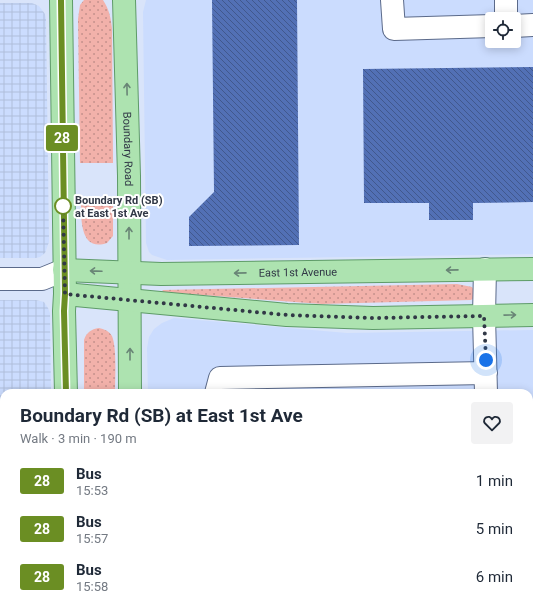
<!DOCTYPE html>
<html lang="en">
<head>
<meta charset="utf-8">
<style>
  body { margin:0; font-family:Roboto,sans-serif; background:#f2f2f3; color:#1f2937; height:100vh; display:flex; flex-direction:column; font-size:15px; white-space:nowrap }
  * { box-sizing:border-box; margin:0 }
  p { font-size:13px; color:#747a83 }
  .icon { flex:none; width:22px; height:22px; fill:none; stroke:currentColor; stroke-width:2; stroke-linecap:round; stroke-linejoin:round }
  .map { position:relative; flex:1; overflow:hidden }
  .sheet { position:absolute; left:0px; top:389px; width:533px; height:220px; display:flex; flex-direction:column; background:#fff; border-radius:12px 12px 0 0; box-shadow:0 2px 10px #0003 }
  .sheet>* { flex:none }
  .badge { padding:0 8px; border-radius:3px; font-size:14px; line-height:26px }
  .tools { position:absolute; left:485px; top:12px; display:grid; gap:8px }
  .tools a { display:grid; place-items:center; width:36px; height:36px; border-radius:4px; background:#fff; box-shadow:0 2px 10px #0003; font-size:20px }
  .you { position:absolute; width:20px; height:20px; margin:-10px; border:3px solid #fff; border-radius:50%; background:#1a73e8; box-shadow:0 0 0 6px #1a73e833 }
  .map>.badge { position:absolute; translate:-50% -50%; box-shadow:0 0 0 2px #fff }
  .round { display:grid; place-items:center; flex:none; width:42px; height:42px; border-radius:4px; background:#f2f2f3 }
  .headline { display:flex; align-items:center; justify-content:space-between; height:68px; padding:0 20px }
  h1 { font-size:19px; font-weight:700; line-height:30px }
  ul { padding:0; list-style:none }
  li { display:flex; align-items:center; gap:12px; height:48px; padding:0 20px }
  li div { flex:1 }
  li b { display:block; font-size:15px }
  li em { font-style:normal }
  li .badge { min-width:44px; font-weight:700; text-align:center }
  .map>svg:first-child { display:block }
  .built { fill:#cbdcfe; fill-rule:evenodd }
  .industrial { fill:url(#industrial-grid) }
  .grass { fill:url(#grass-dots) }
  .building { fill:url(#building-back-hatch) }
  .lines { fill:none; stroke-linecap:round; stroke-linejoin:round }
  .minor-casing { stroke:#5b6a8a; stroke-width:24 }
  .major-casing { stroke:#5e9b68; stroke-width:24 }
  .minor { stroke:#fff; stroke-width:22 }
  .major { stroke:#ade3b0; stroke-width:22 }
  .oneway { stroke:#698576 }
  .line-casing { stroke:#fff; stroke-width:9 }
  .line { stroke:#6b8e23; stroke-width:6 }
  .walk { stroke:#313846; stroke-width:4; stroke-dasharray:0 7.2 }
  .stop-dot { fill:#fff; stroke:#6b8e23; stroke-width:2 }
  .labels { text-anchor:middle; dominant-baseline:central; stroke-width:4; stroke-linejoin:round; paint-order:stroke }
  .street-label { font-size:11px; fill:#313846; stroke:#fff }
  .stop-label { font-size:11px; font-weight:bold; fill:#313846; stroke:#fff; text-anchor:start }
</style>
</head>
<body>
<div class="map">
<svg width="533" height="609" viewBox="0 0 533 609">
  <defs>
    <pattern id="industrial-grid" width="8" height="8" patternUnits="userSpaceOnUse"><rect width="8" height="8" fill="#cbdcfe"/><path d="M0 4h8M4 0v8" fill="none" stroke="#afbedb"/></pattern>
    <pattern id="grass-dots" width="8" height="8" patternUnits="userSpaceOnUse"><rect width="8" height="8" fill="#f2b1aa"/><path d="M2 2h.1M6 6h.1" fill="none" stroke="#c5918c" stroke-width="1.8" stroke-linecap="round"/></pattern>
    <pattern id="building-back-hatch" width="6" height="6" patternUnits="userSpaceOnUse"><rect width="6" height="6" fill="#5270b5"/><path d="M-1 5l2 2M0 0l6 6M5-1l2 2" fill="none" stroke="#41588d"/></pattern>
  </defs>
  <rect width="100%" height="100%" fill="#d9e4fa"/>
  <path class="built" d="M146 0H533V254L167 260 152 255 149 252 146 243 143 12ZM492 19H514V41H492Z
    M174 318 347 333 533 330V556H529V393H148L147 348 149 337 154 329 162 323Z
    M529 591H533V609H152L153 605H529Z"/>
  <path class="industrial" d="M0 3H32L39 6 45 14 46 18 49 242 45 253 40 257 36 258H0Z
    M0 300H36L44 302 48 308 50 313 51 393H4V605H54V609H0Z"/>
  <path class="grass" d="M84 0H103C109 9 111 18 112 29L113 163H80L78 19 80 5Z
    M81 201H113V236L107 243C80 252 81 219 81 201Z
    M457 284 472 287 475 292 474 298 471 300 322 304 162 292 163 290Z
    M99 328C104 329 109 331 112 336 117 348 115 379 115 393H84V340C86 333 91 329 99 328Z
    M90 605H116L118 609H89Z"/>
  <path class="building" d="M212 0H297L299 245 189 246V217L214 192Z
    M533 67V202L473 203V220H429V203H364L363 69Z"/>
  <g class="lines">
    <g class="minor-casing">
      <path id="minor" d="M392 0 394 29 492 26
        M506 0V19
        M514 26 533 25
        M485 269 484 316 486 393
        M0 279H42L64 270
        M216 393 220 378 486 373
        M529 570 533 569
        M487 605 488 609"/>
    </g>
    <g class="major-casing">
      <g id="major">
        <path d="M61 0 65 294 64 311 66 393"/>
        <path id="s1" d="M124 0 129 176 130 393"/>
        <path id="s2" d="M64 270 161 274 533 269"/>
        <path d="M65 294 287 315 373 318 533 315"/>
        <path d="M71 605V609"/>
        <path d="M131 605V609"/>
      </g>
    </g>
    <use href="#minor" class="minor"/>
    <use href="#major" class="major"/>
  </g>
  <defs><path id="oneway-shaft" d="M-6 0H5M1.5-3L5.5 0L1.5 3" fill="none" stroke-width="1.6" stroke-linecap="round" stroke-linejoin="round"/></defs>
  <g class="oneway">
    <use href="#oneway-shaft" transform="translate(127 89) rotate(-91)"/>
    <use href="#oneway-shaft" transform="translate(129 233) rotate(-90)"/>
    <use href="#oneway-shaft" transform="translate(452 270) rotate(179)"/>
    <use href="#oneway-shaft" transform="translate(96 271) rotate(-178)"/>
    <use href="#oneway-shaft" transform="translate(240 273) rotate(179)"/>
    <use href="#oneway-shaft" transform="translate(510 315) rotate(-1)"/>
    <use href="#oneway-shaft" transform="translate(130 354) rotate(-90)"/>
  </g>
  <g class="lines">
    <g class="line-casing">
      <path id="line" d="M61 0 65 294 64 311 66 393"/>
    </g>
    <use href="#line" class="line"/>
    <path class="walk" d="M63 206 65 294 287 315 373 318 484 316 486 360"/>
  </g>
  <circle class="stop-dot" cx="63" cy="206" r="8"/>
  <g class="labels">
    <g class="street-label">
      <text stroke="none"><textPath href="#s1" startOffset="149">Boundary Road</textPath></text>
      <text stroke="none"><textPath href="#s2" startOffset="234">East 1st Avenue</textPath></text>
    </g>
    <g class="stop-label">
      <text x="75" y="200">Boundary Rd (SB)<tspan x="75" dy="13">at East 1st Ave</tspan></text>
    </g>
  </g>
</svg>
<div class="tools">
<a><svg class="icon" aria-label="locate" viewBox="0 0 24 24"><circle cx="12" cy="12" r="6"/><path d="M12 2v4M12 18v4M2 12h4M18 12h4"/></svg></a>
</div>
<div class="you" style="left:486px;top:360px"></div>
<b class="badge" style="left:62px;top:138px;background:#6b8e23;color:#fff">28</b>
<section class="sheet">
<div class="headline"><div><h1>Boundary Rd (SB) at East 1st Ave</h1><p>Walk · 3 min · 190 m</p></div><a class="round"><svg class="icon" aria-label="heart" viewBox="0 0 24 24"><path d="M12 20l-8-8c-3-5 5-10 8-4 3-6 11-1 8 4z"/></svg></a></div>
<ul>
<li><span class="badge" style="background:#6b8e23;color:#fff">28</span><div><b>Bus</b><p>15:53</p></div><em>1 min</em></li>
<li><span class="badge" style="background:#6b8e23;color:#fff">28</span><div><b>Bus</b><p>15:57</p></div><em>5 min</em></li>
<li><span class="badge" style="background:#6b8e23;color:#fff">28</span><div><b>Bus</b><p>15:58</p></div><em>6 min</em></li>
</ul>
</section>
</div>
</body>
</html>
